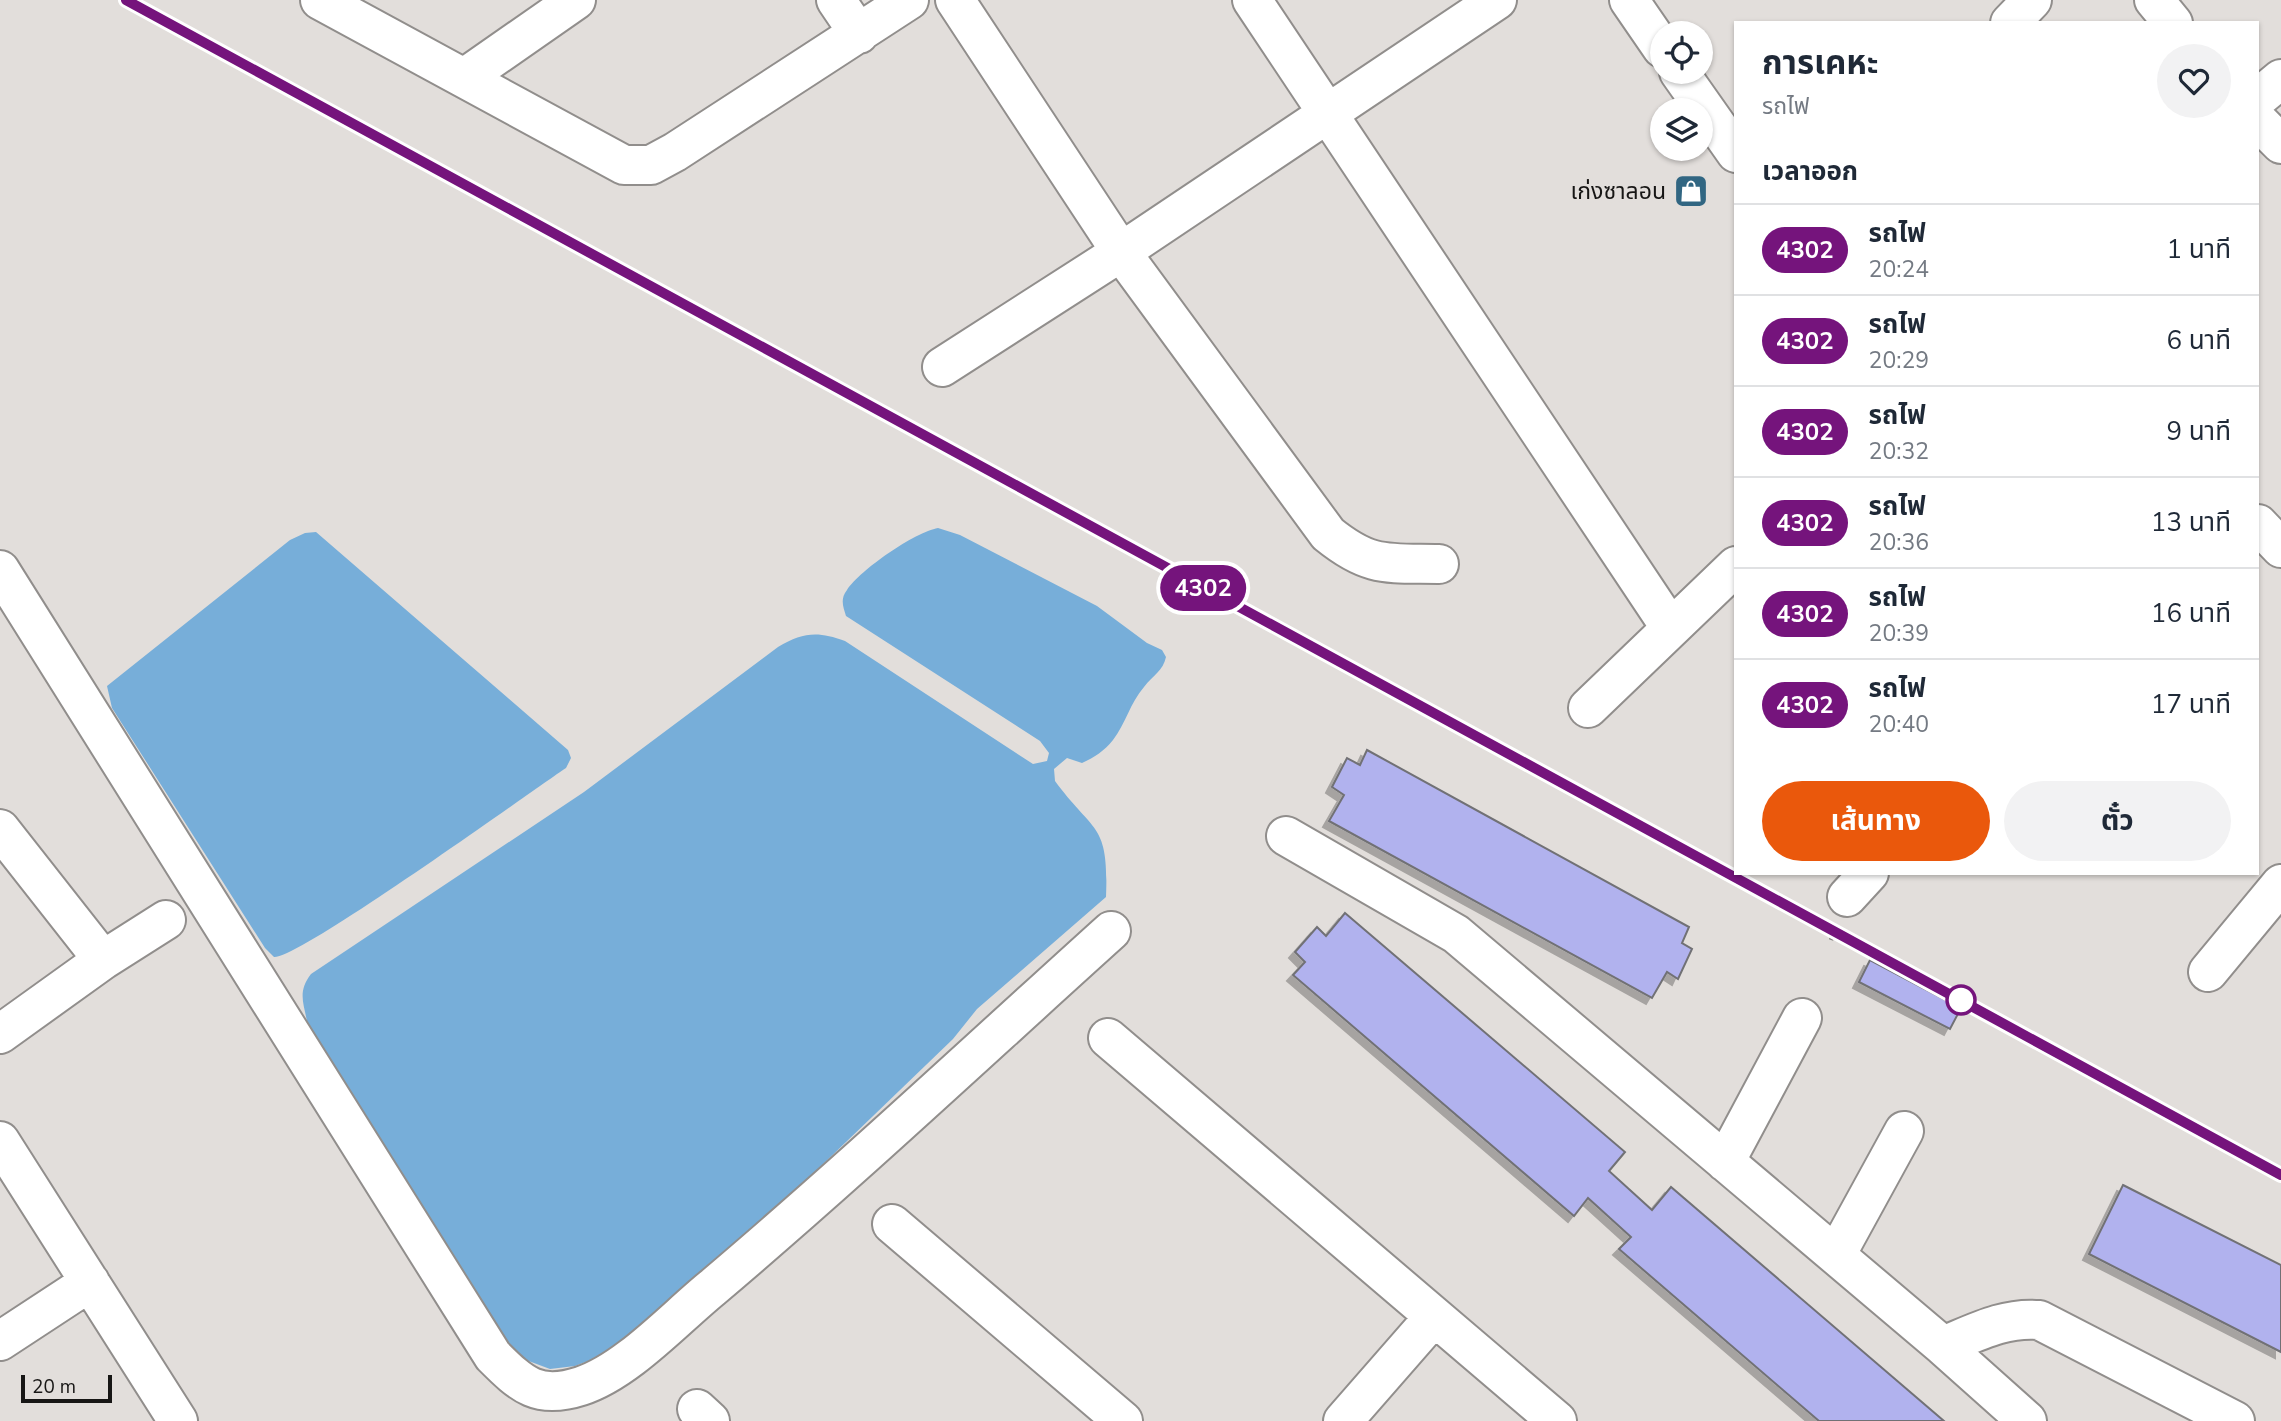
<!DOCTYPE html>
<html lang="th">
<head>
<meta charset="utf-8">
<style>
  body { margin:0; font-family:"Nunito Sans","Noto Sans Thai",sans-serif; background:#f2f2f3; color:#1f2937; height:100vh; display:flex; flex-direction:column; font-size:26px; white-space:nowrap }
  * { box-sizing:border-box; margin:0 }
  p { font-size:23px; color:#747a83 }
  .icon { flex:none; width:38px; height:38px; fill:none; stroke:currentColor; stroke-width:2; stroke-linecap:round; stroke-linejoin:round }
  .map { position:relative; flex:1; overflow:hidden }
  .drawer { position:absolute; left:1734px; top:21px; width:525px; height:854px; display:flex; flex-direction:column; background:#fff; border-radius:0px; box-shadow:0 2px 5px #0004 }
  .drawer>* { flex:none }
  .badge { padding:0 14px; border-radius:23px; font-size:24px; line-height:46px }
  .tools { position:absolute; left:1650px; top:21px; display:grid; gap:14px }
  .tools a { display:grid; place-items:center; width:63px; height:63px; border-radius:50%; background:#fff; box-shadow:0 2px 5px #0004; font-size:35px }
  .scale { position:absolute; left:21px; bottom:18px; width:91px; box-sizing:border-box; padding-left:7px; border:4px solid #171615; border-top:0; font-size:19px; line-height:24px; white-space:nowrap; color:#171615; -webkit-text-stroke:5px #e2dedb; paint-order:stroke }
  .map>.badge { position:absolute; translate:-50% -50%; box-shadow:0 0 0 4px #fff }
  h2 { padding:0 28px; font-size:26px; line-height:63px }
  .round { display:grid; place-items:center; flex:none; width:74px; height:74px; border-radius:37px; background:#f2f2f3 }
  .summary { display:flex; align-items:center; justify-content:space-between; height:119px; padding:0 28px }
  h1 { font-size:33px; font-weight:700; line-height:52px }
  .cta { display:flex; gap:14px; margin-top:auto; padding:14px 28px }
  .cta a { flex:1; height:80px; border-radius:42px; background:#ea580c; color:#fff; font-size:28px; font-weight:700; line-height:80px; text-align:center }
  .cta a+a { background:#f2f2f3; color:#1f2937 }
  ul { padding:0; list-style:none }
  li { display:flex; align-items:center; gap:21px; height:91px; padding:0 28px; border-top:2px solid #e0e1e3 }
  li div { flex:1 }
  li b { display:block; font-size:26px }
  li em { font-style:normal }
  li .badge { min-width:77px; font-weight:700; text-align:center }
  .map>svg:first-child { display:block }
  .water { fill:#77aed9 }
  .building { fill:#b1b2ee; stroke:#717175; stroke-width:2; filter:url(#shadow) }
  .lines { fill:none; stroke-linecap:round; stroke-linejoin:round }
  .minor-casing { stroke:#918e8c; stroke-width:42 }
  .path { stroke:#84817f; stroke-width:4.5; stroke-dasharray:5 5; stroke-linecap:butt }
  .minor { stroke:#fff; stroke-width:38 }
  .rail-casing { stroke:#53514f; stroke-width:8 }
  .rail { stroke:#e2dedb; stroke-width:5; stroke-dasharray:16; stroke-linecap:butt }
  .line-casing { stroke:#fff; stroke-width:16 }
  .line { stroke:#75147c; stroke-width:10 }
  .stop-dot { fill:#fff; stroke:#75147c; stroke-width:3.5 }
  .labels { text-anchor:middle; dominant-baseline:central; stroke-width:7; stroke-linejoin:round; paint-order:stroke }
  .poi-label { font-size:23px; fill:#171615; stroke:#e2dedb; text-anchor:end }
</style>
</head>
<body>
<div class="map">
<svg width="2281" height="1421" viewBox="0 0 2281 1421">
  <defs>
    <filter id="shadow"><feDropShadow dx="-6" dy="6" stdDeviation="0" flood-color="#0004"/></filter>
  </defs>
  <rect width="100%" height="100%" fill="#e2dedb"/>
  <path class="water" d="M938 528 960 535 1097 606 1147 643 1162 650 1166 657C1163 671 1153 675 1144 687 1130 703 1126 723 1113 740 1104 751 1095 757 1082 763L1067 758 1054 769 1055 781C1094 834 1109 822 1106 897L977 1009 953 1039 765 1220 609 1353 575 1366 550 1369 518 1357 486 1322 307 1021C303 1002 298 991 311 974L584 792 778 647C803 632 818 631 845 641L1033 764 1047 761 1049 753 1040 741 846 616C843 606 840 599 847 590 860 570 915 532 938 528Z
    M316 532 568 750 571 758 566 768C527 794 299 959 274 957L265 948 112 708 107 686 290 540 305 533Z"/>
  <path class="building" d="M1367 750 1689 927 1682 943 1692 949 1678 979 1667 972 1652 998 1329 821 1344 795 1332 787 1347 758 1360 765Z
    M1345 913 1625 1152 1609 1171 1652 1210 1671 1187 1944 1421H1819L1619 1249 1631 1237 1588 1198 1574 1216 1293 975 1305 962 1295 952 1317 927 1326 936Z
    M1870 960 1961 1008 1950 1029 1859 982Z
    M2123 1185 2281 1265V1352L2089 1254Z"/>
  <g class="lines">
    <g class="minor-casing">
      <path id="minor" d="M320 0 624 165H651L675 152 909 0
        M836 0 859 34
        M955 0 1121 252 1328 534C1370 568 1387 563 1439 564
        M1252 0 1670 627
        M1629 0 1662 48
        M2154 0 2173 23
        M2010 23 2032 0
        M1679 72 1736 153
        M464 78 576 0
        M2258 98 2281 79
        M2258 121 2281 144
        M942 367 1121 252 1497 0
        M2258 524 2281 548
        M0 570 493 1356C522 1385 538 1400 581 1386 627 1371 674 1319 712 1288 848 1173 979 1050 1111 931
        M1588 708 1736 566
        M0 829 103 960
        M1286 836 1456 934 1943 1346 2027 1421
        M1847 897 1869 873
        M2208 972 2281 884
        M0 1034 103 960 166 920
        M1108 1038 1557 1421
        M0 1141 178 1421
        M1725 1162 1802 1018
        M892 1224 1123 1421
        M1836 1255 1904 1131
        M0 1341 90 1282
        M1943 1346C1975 1333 2004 1317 2039 1320L2235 1421
        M697 1409 710 1421
        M1343 1421 1433 1318"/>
    </g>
    <path class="path" d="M1831 940 1836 927"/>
    <use href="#minor" class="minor"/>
    <g class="rail-casing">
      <path id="rail" d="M126 0 2281 1175"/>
    </g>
    <use href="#rail" class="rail"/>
  </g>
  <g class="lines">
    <g class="line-casing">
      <path id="line" d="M126 0 2281 1175"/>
    </g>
    <use href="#line" class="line"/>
  </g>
  <defs>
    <g id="shop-square" transform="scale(1.75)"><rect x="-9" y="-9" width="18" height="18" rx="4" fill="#316682" stroke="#e2dedb"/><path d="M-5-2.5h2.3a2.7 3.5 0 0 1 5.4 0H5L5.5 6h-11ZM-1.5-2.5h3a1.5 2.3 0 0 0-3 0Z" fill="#fff"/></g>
  </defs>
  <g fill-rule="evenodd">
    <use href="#shop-square" x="1691" y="191"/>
  </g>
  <circle class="stop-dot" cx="1961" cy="1000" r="14"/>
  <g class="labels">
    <g class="poi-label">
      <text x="1666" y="191">เก่งซาลอน</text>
    </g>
  </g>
</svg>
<div class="tools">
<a><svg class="icon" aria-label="locate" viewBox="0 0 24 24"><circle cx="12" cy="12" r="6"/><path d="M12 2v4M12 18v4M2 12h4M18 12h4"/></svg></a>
<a><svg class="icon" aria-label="layers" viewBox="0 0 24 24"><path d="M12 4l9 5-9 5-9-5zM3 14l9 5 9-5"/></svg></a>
</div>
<div class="scale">20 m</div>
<b class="badge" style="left:1203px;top:588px;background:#75147c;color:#fff">4302</b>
<section class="drawer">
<div class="summary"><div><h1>การเคหะ</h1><p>รถไฟ</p></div><a class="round"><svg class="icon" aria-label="heart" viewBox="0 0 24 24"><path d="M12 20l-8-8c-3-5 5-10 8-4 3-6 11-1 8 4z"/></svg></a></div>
<h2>เวลาออก</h2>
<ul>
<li><span class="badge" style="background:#75147c;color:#fff">4302</span><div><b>รถไฟ</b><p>20:24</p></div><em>1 นาที</em></li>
<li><span class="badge" style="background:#75147c;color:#fff">4302</span><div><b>รถไฟ</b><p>20:29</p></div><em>6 นาที</em></li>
<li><span class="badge" style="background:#75147c;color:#fff">4302</span><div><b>รถไฟ</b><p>20:32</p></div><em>9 นาที</em></li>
<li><span class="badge" style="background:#75147c;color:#fff">4302</span><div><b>รถไฟ</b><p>20:36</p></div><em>13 นาที</em></li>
<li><span class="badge" style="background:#75147c;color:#fff">4302</span><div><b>รถไฟ</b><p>20:39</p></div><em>16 นาที</em></li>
<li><span class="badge" style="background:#75147c;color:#fff">4302</span><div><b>รถไฟ</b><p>20:40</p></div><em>17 นาที</em></li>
</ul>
<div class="cta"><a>เส้นทาง</a><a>ตั๋ว</a></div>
</section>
</div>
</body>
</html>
